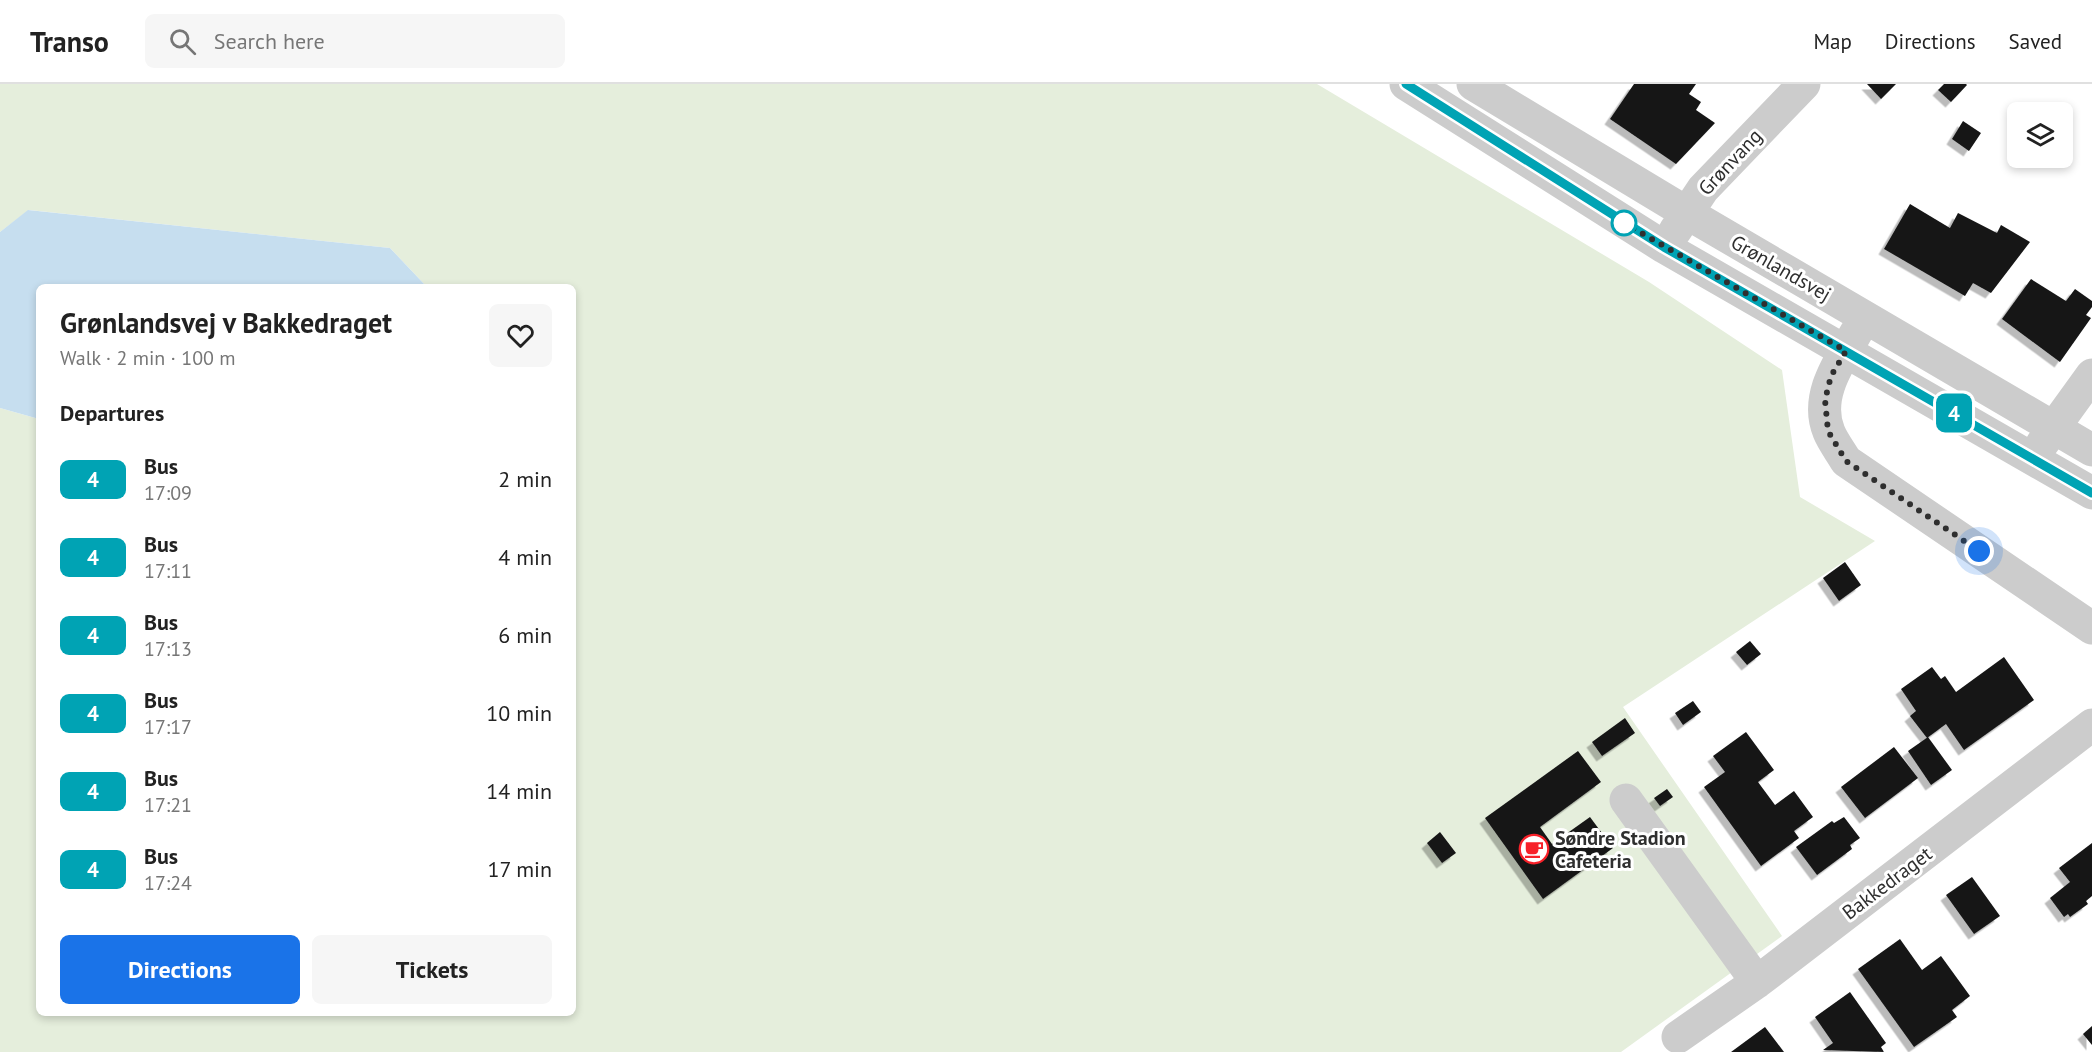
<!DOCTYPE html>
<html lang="en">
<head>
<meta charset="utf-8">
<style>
  body { margin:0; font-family:"PT Sans",sans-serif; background:#f6f6f6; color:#222; height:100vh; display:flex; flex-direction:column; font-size:22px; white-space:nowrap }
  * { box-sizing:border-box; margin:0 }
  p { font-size:20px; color:#767676 }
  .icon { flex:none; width:33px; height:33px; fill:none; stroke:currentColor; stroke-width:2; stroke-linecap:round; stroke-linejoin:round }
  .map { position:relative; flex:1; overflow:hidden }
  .side { position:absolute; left:36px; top:200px; width:540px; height:732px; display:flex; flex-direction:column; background:#fff; border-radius:9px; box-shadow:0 3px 9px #0003 }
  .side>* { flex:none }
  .badge { padding:0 12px; border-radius:9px; font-size:21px; line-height:39px }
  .buttons { position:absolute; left:2007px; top:18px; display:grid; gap:12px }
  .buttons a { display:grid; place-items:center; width:66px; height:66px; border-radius:9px; background:#fff; box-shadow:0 3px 9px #0003; font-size:30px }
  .you { position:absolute; width:30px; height:30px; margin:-15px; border:4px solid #fff; border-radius:50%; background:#1a73e8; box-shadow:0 0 0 9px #1a73e833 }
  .map>.badge { position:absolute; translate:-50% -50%; box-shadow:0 0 0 3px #fff }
  h2 { padding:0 24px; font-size:22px; line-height:54px }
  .round { display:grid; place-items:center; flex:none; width:63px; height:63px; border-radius:9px; background:#f6f6f6 }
  .headline { display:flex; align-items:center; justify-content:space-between; height:102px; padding:0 24px }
  h1 { font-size:28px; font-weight:700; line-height:45px }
  .primary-button { display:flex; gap:12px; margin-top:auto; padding:12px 24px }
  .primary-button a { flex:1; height:69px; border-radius:9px; background:#1a73e8; color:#fff; font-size:24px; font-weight:700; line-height:69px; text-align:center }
  .primary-button a+a { background:#f6f6f6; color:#222 }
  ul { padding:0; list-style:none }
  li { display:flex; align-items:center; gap:18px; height:78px; padding:0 24px }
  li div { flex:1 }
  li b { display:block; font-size:22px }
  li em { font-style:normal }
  li .badge { min-width:66px; font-weight:700; text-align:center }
  header { display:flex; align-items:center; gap:36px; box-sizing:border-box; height:84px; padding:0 30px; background:#fff; border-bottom:2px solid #e0e0e0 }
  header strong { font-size:28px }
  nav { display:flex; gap:33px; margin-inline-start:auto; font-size:21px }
  .search { width:420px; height:54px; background:#f6f6f6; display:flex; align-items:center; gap:15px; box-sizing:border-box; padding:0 21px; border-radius:9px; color:#767676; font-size:22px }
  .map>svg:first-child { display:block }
  .green { fill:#e5eedc }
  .water { fill:#c6deef }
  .building { fill:#161616; filter:url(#shadow) }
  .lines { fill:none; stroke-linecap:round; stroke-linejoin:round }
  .minor { stroke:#ccc; stroke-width:33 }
  .line-casing { stroke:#fff; stroke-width:14 }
  .line { stroke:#00a3b4; stroke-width:9 }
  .walk { stroke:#2f2f2f; stroke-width:6; stroke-dasharray:0 10.8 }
  .stop-dot { fill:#fff; stroke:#00a3b4; stroke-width:3 }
  .labels { text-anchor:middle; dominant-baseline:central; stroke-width:6; stroke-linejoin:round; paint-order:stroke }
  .street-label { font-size:20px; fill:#2f2f2f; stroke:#fff }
  .poi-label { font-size:20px; font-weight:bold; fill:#2f2f2f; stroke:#fff; text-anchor:start }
</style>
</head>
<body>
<header>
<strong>Transo</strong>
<div class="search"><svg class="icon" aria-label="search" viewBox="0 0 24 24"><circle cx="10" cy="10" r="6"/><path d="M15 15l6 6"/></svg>Search here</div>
<nav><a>Map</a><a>Directions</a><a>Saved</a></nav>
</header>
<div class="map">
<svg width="2092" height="968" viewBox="0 0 2092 968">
  <defs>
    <filter id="shadow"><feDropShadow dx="-5.5" dy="5.5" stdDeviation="0" flood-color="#0004"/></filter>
  </defs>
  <rect width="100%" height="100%" fill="#fff"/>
  <path class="green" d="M0 0H1317L1649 198 1782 286 1800 413 1875 457 1623 623 1782 852 1621 968H0V324L39 335V928H573V202H426L390 164 29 126 0 148Z"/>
  <path class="water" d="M28 126 390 164 426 202H39V335L0 324V148Z"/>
  <path class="building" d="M1634 0H1696L1689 10 1701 18 1696 26 1715 39 1676 80 1610 35Z
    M1867 0H1896L1881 15Z
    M1944 0H1966L1967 1 1951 18 1938 6Z
    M1963 37 1981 49 1969 67 1952 55Z
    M1910 120 1950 144 1958 129 1997 149 2001 141 2030 158 1991 209 1973 199 1965 212 1884 165Z
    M2031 195 2066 217 2075 205 2092 217V223L2086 231 2091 234 2060 278 2002 235Z
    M1845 478 1861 501 1839 517 1823 494Z
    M1750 557 1761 570 1747 581 1736 568Z
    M2004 573 2034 616 1964 666 1946 640 1927 654 1910 632 1916 627 1901 605 1932 583 1941 595 1945 592 1956 608Z
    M1693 617 1701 628 1683 641 1675 629Z
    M1625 634 1635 649 1602 672 1592 658Z
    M1746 648 1774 686 1758 698 1775 721 1794 707 1813 733 1794 747 1799 754 1761 782 1704 703 1725 688 1713 672Z
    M1928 653 1952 686 1931 701 1908 667Z
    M1894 663 1918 694 1865 734 1841 703Z
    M1578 667 1601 698 1540 743 1552 760 1590 733 1613 764 1543 815 1485 734Z
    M1667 705 1673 713 1660 722 1654 714Z
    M1844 733 1860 754 1850 761 1852 765 1817 791 1796 763 1832 737 1834 739Z
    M1440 748 1456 769 1442 779 1427 759Z
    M2092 759V812L2086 817 2088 820 2070 833 2068 830 2064 833 2050 814 2070 798 2059 784Z
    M1972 793 2000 832 1974 850 1946 811Z
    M1900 855 1922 886 1941 872 1970 912 1952 926 1957 933 1914 963 1858 885Z
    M1850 908 1886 959 1881 963 1884 968 1823 966 1833 959 1815 933Z
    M2092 942V961L2083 950Z
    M1765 943 1784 968H1731Z"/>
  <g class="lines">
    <path class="minor" d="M1406 0 1664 163 2092 409
      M1473 0 1687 129 2092 366
      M1675 147 1703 105 1804 0
      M1857 247C1840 277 1814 312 1829 348 1833 358 1841 368 1846 377L2092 544
      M2042 360 2092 291
      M1626 716 1757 898
      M1678 953 1757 898 2092 641"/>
  </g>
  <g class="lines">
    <g class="line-casing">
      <path id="line" d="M1406 0 1664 163 2092 409"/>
    </g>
    <use href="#line" class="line"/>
    <path class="walk" d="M1624 139 1846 267 1831 292 1825 316 1828 347 1846 377 1979 467"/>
  </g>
  <defs>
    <g id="cafe-ring" transform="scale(1.5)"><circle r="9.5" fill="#fff" stroke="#f72129" stroke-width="1.5"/><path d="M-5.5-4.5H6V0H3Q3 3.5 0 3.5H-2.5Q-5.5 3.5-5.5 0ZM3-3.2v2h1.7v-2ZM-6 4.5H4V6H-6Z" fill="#f72129"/></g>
  </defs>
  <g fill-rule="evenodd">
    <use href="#cafe-ring" x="1534" y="765"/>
  </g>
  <circle class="stop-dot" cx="1624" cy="139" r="12"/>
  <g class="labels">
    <g class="street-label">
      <text transform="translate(1730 78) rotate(-47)">Grønvang</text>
      <text transform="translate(1781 184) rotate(30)">Grønlandsvej</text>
      <text transform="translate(1887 799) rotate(-37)">Bakkedraget</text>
    </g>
    <g class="poi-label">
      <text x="1555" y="754">Søndre Stadion<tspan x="1555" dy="23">Cafeteria</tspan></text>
    </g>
  </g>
</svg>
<div class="buttons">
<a><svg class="icon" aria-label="layers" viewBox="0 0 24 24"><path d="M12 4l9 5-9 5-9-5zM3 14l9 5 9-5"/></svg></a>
</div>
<div class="you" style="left:1979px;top:467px"></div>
<b class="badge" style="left:1954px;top:329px;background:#00a3b4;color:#fff">4</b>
<section class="side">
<div class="headline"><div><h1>Grønlandsvej v Bakkedraget</h1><p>Walk · 2 min · 100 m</p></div><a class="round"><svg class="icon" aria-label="heart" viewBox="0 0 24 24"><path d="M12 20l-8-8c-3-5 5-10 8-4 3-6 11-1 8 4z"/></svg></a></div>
<h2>Departures</h2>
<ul>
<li><span class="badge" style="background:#00a3b4;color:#fff">4</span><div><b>Bus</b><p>17:09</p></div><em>2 min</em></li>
<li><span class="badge" style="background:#00a3b4;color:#fff">4</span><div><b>Bus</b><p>17:11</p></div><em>4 min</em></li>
<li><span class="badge" style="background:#00a3b4;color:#fff">4</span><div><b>Bus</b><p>17:13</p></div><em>6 min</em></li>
<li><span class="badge" style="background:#00a3b4;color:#fff">4</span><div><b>Bus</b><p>17:17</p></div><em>10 min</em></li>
<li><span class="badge" style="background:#00a3b4;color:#fff">4</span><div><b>Bus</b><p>17:21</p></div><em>14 min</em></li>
<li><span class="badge" style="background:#00a3b4;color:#fff">4</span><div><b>Bus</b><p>17:24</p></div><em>17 min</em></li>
</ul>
<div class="primary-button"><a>Directions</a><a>Tickets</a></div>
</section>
</div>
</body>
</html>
